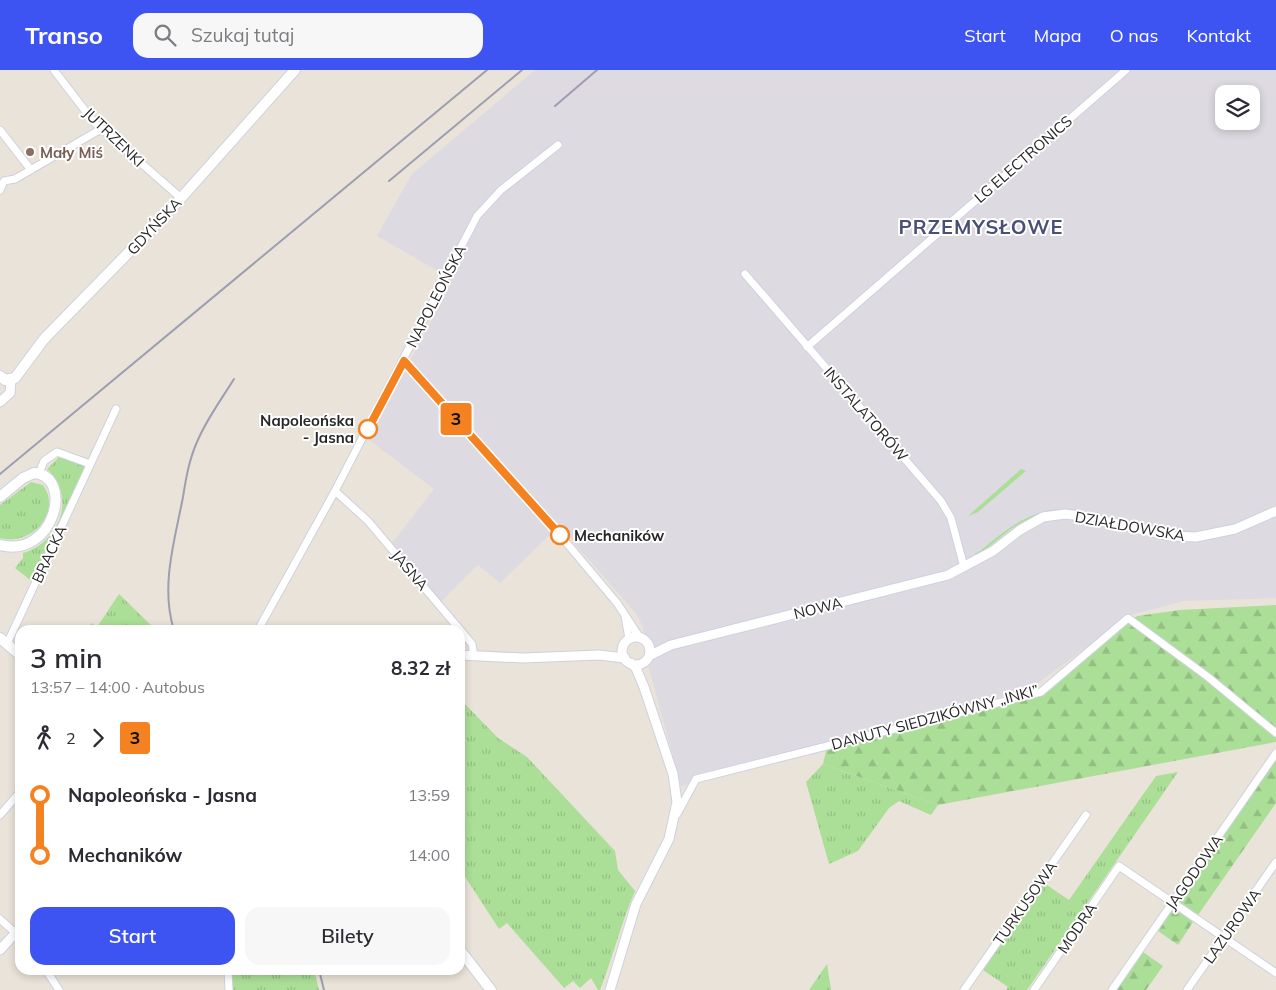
<!DOCTYPE html>
<html lang="pl">
<head>
<meta charset="utf-8">
<style>
  body { margin:0; font-family:Mulish,sans-serif; background:#f7f7f7; color:#2b2b33; height:100vh; display:flex; flex-direction:column; font-size:19px; white-space:nowrap }
  * { box-sizing:border-box; margin:0 }
  p { font-size:16px; color:#7c7c81 }
  .icon { flex:none; width:28px; height:28px; fill:none; stroke:currentColor; stroke-width:2; stroke-linecap:round; stroke-linejoin:round }
  .map { position:relative; flex:1; overflow:hidden }
  .details { position:absolute; left:15px; top:555px; width:450px; height:350px; display:flex; flex-direction:column; background:#fff; border-radius:15px; box-shadow:0 2px 8px #0003 }
  .details>* { flex:none }
  .badge { padding:0 10px; border-radius:4px; font-size:18px; line-height:32px }
  .fabs { position:absolute; left:1215px; top:15px; display:grid; gap:10px }
  .fabs a { display:grid; place-items:center; width:45px; height:45px; border-radius:10px; background:#fff; box-shadow:0 2px 8px #0003; font-size:25px }
  .map>.badge { position:absolute; translate:-50% -50%; box-shadow:0 0 0 2px #fff }
  .legs { display:flex; align-items:center; gap:8px; height:55px; padding:0 15px; font-size:16px }
  .legs p { margin-inline-start:auto }
  .headline { display:flex; align-items:center; justify-content:space-between; height:85px; padding:0 15px }
  h1 { font-size:28px; font-weight:600; line-height:38px }
  .cta { display:flex; gap:10px; margin-top:auto; padding:10px 15px }
  .cta a { flex:1; height:58px; border-radius:15px; background:#3d54f3; color:#fff; font-size:20px; font-weight:600; line-height:58px; text-align:center }
  .cta a+a { background:#f7f7f7; color:#2b2b33 }
  ul { padding:0 15px; list-style:none }
  li { display:flex; align-items:center; gap:18px; height:60px; font-size:19px }
  li i { display:grid; place-items:center; width:8px; height:100%; margin:0 6px; background:currentColor }
  li i::after { content:''; width:12px; height:12px; margin:-6px; border:4px solid; border-radius:50%; background:#fff }
  li p { margin-inline-start:auto }
  li:first-child i { background:linear-gradient(#0000 50%,currentColor 0) }
  li:last-child i { background:linear-gradient(currentColor 50%,#0000 0) }
  header { display:flex; align-items:center; gap:30px; box-sizing:border-box; height:70px; padding:0 25px; background:#3d54f3; color:#fff }
  header strong { font-size:24px }
  nav { display:flex; gap:28px; margin-inline-start:auto; font-size:18px }
  .search { width:350px; height:45px; background:#f7f7f7; display:flex; align-items:center; gap:12px; box-sizing:border-box; padding:0 18px; border-radius:15px; color:#7c7c81; font-size:19px }
  .map>svg:first-child { display:block }
  .industrial { fill:#dddae2; fill-rule:evenodd }
  .grass { fill:url(#grass-tufts) }
  .forest { fill:url(#forest-firs) }
  .lines { fill:none; stroke-linecap:round; stroke-linejoin:round }
  .minor-casing { stroke:#ced1e0; stroke-width:9 }
  .tertiary-casing { stroke:#ced1e0; stroke-width:11 }
  .secondary-casing { stroke:#ced1e0; stroke-width:12 }
  .minor { stroke:#fff; stroke-width:7 }
  .tertiary { stroke:#fff; stroke-width:9 }
  .secondary { stroke:#fff; stroke-width:10 }
  .rail { stroke:#9c9eb1; stroke-width:2 }
  .line-1-casing { stroke:#fff; stroke-width:11 }
  .line-1 { stroke:#f58220; stroke-width:8 }
  .education-dot { fill:#8d6e63; stroke:#fff; stroke-width:2 }
  .stop-1-dot { fill:#fff; stroke:#f58220; stroke-width:2.5 }
  .labels { text-anchor:middle; dominant-baseline:central; stroke-width:4; stroke-linejoin:round; paint-order:stroke }
  .street-label { font-size:15px; fill:#272727; stroke:#fff }
  .education-label { font-size:15px; font-weight:bold; fill:#785e54; stroke:#fff; text-anchor:start }
  .stop-label { font-size:15px; font-weight:bold; fill:#272727; stroke:#fff; text-anchor:end }
  .district-label { font-size:20px; font-weight:bold; letter-spacing:1px; fill:#4a4f76; stroke:#fff }
</style>
</head>
<body>
<header>
<strong>Transo</strong>
<div class="search"><svg class="icon" aria-label="search" viewBox="0 0 24 24"><circle cx="10" cy="10" r="6"/><path d="M15 15l6 6"/></svg>Szukaj tutaj</div>
<nav><a>Start</a><a>Mapa</a><a>O nas</a><a>Kontakt</a></nav>
</header>
<div class="map">
<svg width="1276" height="920" viewBox="0 0 1276 920">
  <defs>
    <pattern id="grass-tufts" width="24" height="20" patternUnits="userSpaceOnUse" patternTransform="scale(1.25)"><rect width="24" height="20" fill="#abdf97"/><path d="M3 7l-1-3M5 7V3M7 7l1-3M15 17l-1-3M17 17v-4M19 17l1-3" fill="none" stroke="#93bf82"/></pattern>
    <pattern id="forest-firs" width="22" height="20" patternUnits="userSpaceOnUse" patternTransform="scale(1.25)"><rect width="22" height="20" fill="#abdf97"/><path d="M5 1l3.5 6h-7zM16 11l3.5 6h-7z" fill="#93bf82"/></pattern>
  </defs>
  <rect width="100%" height="100%" fill="#eae3d9"/>
  <path class="industrial" d="M535 0H1276V528L1184 531 1131 545 1034 616 965 638 681 716 647 591 643 557 635 542 559 456 500 513 478 495 441 532 390 476 434 419 368 369 450 216 440 202 377 166 412 104ZM1224 24H1251V51H1224Z"/>
  <path class="grass" d="M60 386 86 395 34 513 15 498 23 488V483C60 472 77 427 47 399Z
    M1021 399 1026 401 978 442 968 446Z
    M31 412 43 415C63 443 30 477 0 468V435Z
    M1063 439 1078 440 1130 452C1095 446 1052 436 1019 454 1004 462 993 476 978 484H967H974L980 481C1005 460 1029 440 1063 439Z
    M119 524 156 560H88L91 553 97 557Z
    M464 633 498 668 527 687 615 781 618 800 635 821C621 853 613 887 600 920H598L591 908 580 918 573 911 564 918 507 853 499 859 460 799V637Z
    M823 694 938 735 931 745 899 731 889 738 858 781 829 794 806 712Z
    M1178 702 1027 920H1006L1008 917 983 900 1044 813 1069 830 1156 706Z
    M827 894 831 920H809Z
    M231 900H314L319 920H232Z"/>
  <path class="forest" d="M1276 535V672L938 735 823 694 827 677 965 638 1052 618 1137 546 1180 540Z
    M1276 690V733L1198 845 1178 831Z
    M1174 838 1193 852 1178 875 1158 861Z
    M1143 882 1163 896 1146 920H1116Z"/>
  <g class="lines">
    <g class="minor-casing">
      <path id="minor" d="M54 0 93 51 181 128
        M0 60 31 100
        M0 120 4 111 15 109 101 59
        M745 204 941 431 951 448 964 497
        M807 277 1126 0
        M404 291 570 477 617 533 640 568
        M39 403 44 391 57 382 90 394
        M335 421 368 451 472 574 474 586
        M625 546 629 569
        M258 560 335 421 477 146 501 120 558 75
        M7 574 116 339
        M677 744 696 709 1041 622 1128 548 1208 607 1276 663
        M0 745 20 722
        M0 849 20 867
        M46 900 59 920
        M228 900 229 920
        M964 920 1086 745
        M1034 920 1119 796 1276 903
        M1112 920 1276 683
        M1187 920 1276 792"/>
    </g>
    <g class="tertiary-casing">
      <path id="tertiary" d="M0 332 10 323 11 310
        M622 581a14 14 0 1 1 28 0a14 14 0 1 1-28 0Z
        M460 585 523 588 599 585 625 588
        M649 586 671 575 948 505 993 481 1020 460 1043 447 1065 444 1081 446 1171 466 1196 467 1235 459 1276 441
        M0 880 20 858
        M610 920 636 834 669 769 677 732 673 704 644 617 636 598 631 593"/>
    </g>
    <g class="secondary-casing">
      <path id="secondary" d="M0 306 5 310 15 308 44 269 174 136 295 0
        M0 427 23 408 34 403C75 406 54 489 0 475
        M0 568 20 585
        M460 880 491 920"/>
    </g>
    <use href="#minor" class="minor"/>
    <use href="#tertiary" class="tertiary"/>
    <use href="#secondary" class="secondary"/>
    <path class="rail" d="M555 36 597 0
      M389 111 522 0
      M0 404 487 0
      M174 560C160 517 175 469 183 427 186 408 189 390 197 372 206 350 221 330 234 309
      M319 900 324 920"/>
  </g>
  <g class="lines">
    <g class="line-1-casing">
      <path id="line-1" d="M368 359 404 291 560 465"/>
    </g>
    <use href="#line-1" class="line-1"/>
  </g>
  <circle class="education-dot" cx="30" cy="82" r="5"/>
  <g class="stop-1-dot">
    <circle cx="368" cy="359" r="9"/>
    <circle cx="560" cy="465" r="9"/>
  </g>
  <g class="labels">
    <g class="street-label">
      <text transform="translate(114 67) rotate(44)">JUTRZENKI</text>
      <text transform="translate(1023 89) rotate(-41)">LG ELECTRONICS</text>
      <text transform="translate(154 156) rotate(-47)">GDYŃSKA</text>
      <text transform="translate(436 226) rotate(-63)">NAPOLEOŃSKA</text>
      <text transform="translate(866 344) rotate(49)">INSTALATORÓW</text>
      <text transform="translate(1130 456) rotate(10)">DZIAŁDOWSKA</text>
      <text transform="translate(49 484) rotate(-65)">BRACKA</text>
      <text transform="translate(410 500) rotate(50)">JASNA</text>
      <text transform="translate(818 538) rotate(-14)">NOWA</text>
      <text transform="translate(935 647) rotate(-15)">DANUTY SIEDZIKÓWNY „INKI”</text>
      <text transform="translate(1194 802) rotate(-55)">JAGODOWA</text>
      <text transform="translate(1025 833) rotate(-55)">TURKUSOWA</text>
      <text transform="translate(1232 856) rotate(-55)">LAZUROWA</text>
      <text transform="translate(1077 858) rotate(-56)">MODRA</text>
    </g>
    <g class="education-label">
      <text x="40" y="82">Mały Miś</text>
    </g>
    <g class="stop-label">
      <text x="354" y="350">Napoleońska<tspan x="354" dy="17">- Jasna</tspan></text>
      <text x="574" y="465" text-anchor="start">Mechaników</text>
    </g>
    <g class="district-label">
      <text x="981" y="156">PRZEMYSŁOWE</text>
    </g>
  </g>
</svg>
<div class="fabs">
<a><svg class="icon" aria-label="layers" viewBox="0 0 24 24"><path d="M12 4l9 5-9 5-9-5zM3 14l9 5 9-5"/></svg></a>
</div>
<b class="badge" style="left:456px;top:349px;background:#f58220;color:#111">3</b>
<section class="details">
<div class="headline"><div><h1>3 min</h1><p>13:57 – 14:00 · Autobus</p></div><b>8.32 zł</b></div>
<div class="legs"><svg class="icon" aria-label="walk" viewBox="0 0 24 24"><circle cx="13" cy="4" r="2"/><path d="M13 8l-2 6 4 7M11 14l-3 7M7 12l3-4h3l4 4"/></svg>2<svg class="icon" aria-label="forward" viewBox="0 0 24 24"><path d="M9 5l7 7-7 7"/></svg><b class="badge" style="background:#f58220;color:#111">3</b></div>
<ul>
<li><i style="color:#f58220"></i><b>Napoleońska - Jasna</b><p>13:59</p></li>
<li><i style="color:#f58220"></i><b>Mechaników</b><p>14:00</p></li>
</ul>
<div class="cta"><a>Start</a><a>Bilety</a></div>
</section>
</div>
</body>
</html>
